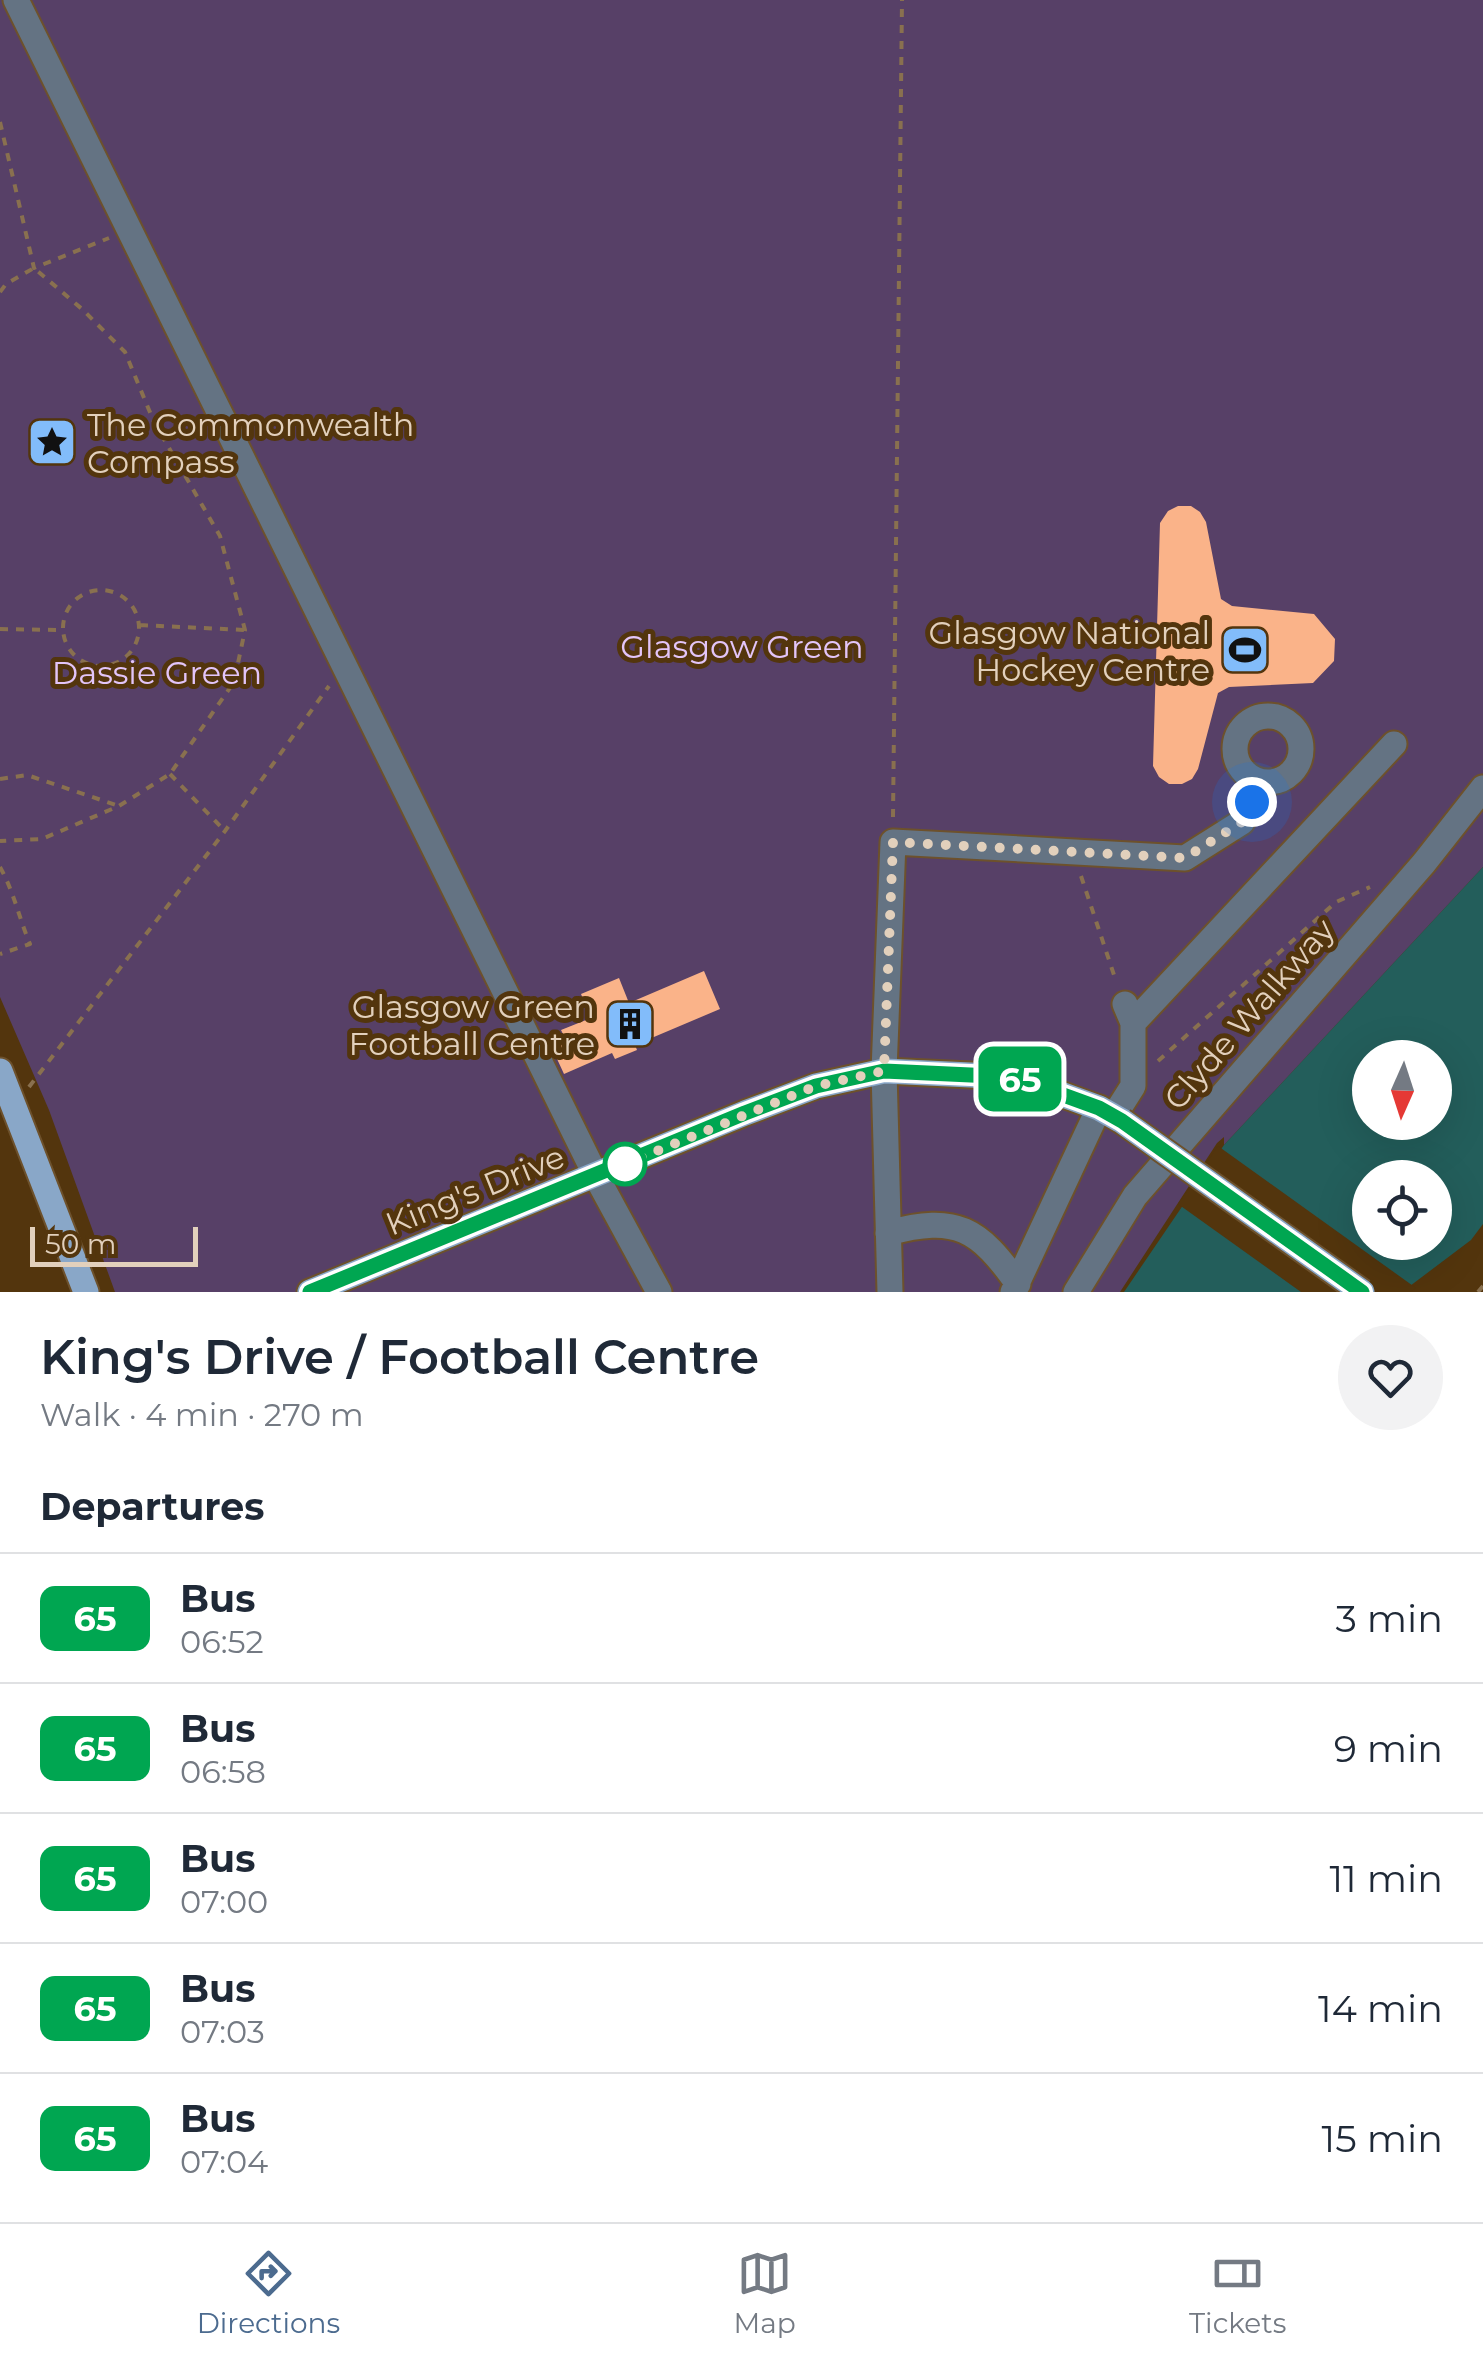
<!DOCTYPE html>
<html lang="en">
<head>
<meta charset="utf-8">
<style>
  body { margin:0; font-family:Montserrat,sans-serif; background:#f2f2f3; color:#1f2937; height:100vh; display:flex; flex-direction:column; font-size:38px; white-space:nowrap }
  * { box-sizing:border-box; margin:0 }
  p { font-size:32px; color:#747a83 }
  .icon { flex:none; width:55px; height:55px; fill:none; stroke:currentColor; stroke-width:2; stroke-linecap:round; stroke-linejoin:round }
  .map { position:relative; height:1292px; overflow:hidden }
  .side { display:flex; flex-direction:column; background:#fff; flex:1 }
  .side>* { flex:none }
  .badge { padding:0 20px; border-radius:15px; font-size:35px; line-height:65px }
  .needle { width:65px; rotate:183deg }
  .buttons { position:absolute; left:1352px; top:1040px; display:grid; gap:20px }
  .buttons a { display:grid; place-items:center; width:100px; height:100px; border-radius:50%; background:#fff; box-shadow:0 10px 40px #0002; font-size:50px }
  .scale { position:absolute; left:30px; bottom:25px; width:168px; box-sizing:border-box; padding-left:10px; border:5px solid #e2d0bc; border-top:0; font-size:28px; line-height:35px; white-space:nowrap; color:#e2d0bc; -webkit-text-stroke:8px #53350d; paint-order:stroke }
  .you { position:absolute; width:50px; height:50px; margin:-25px; border:8px solid #fff; border-radius:50%; background:#1a73e8; box-shadow:0 0 0 15px #1a73e833 }
  .map>.badge { position:absolute; translate:-50% -50%; box-shadow:0 0 0 5px #fff }
  h2 { padding:0 40px; font-size:38px; line-height:90px }
  .round { display:grid; place-items:center; flex:none; width:105px; height:105px; border-radius:52px; background:#f2f2f3 }
  .summary { display:flex; align-items:center; justify-content:space-between; height:170px; padding:0 40px }
  h1 { font-size:48px; font-weight:600; line-height:75px }
  ul { padding:0; list-style:none }
  li { display:flex; align-items:center; gap:30px; height:130px; padding:0 40px; border-top:2px solid #e0e1e3 }
  li div { flex:1 }
  li b { display:block; font-size:38px }
  li em { font-style:normal }
  li .badge { min-width:110px; font-weight:700; text-align:center }
  .menu { display:flex; justify-content:space-around; align-items:center; height:140px; border-top:2px solid #e0e1e3; background:#fff; font-size:28px; color:#747a83 }
  .menu a { display:grid; justify-items:center; gap:5px }
  .menu .selected { color:#4c6b8f }
  .map>svg:first-child { display:block }
  .green { fill:#574067 }
  .water { fill:#235e5b; fill-rule:evenodd }
  .pier { fill:#53350d }
  .building { fill:#fab389 }
  .lines { fill:none; stroke-linecap:round; stroke-linejoin:round }
  .minor-casing { stroke:#6d512c; stroke-width:29 }
  .major-casing { stroke:#6d512c; stroke-width:29 }
  .path { stroke:#89704f; stroke-width:4; stroke-dasharray:8 8; stroke-linecap:butt }
  .minor { stroke:#647383; stroke-width:25 }
  .major { stroke:#89a7c8; stroke-width:25 }
  .major-bridge-casing { stroke:#6d512c; stroke-width:29; stroke-linecap:butt }
  .major-bridge { stroke:#89a7c8; stroke-width:25 }
  .line-casing { stroke:#fff; stroke-width:22 }
  .line { stroke:#00a651; stroke-width:15 }
  .walk { stroke:#e2d0bc; stroke-width:10; stroke-dasharray:0 18 }
  .stop-dot { fill:#fff; stroke:#00a651; stroke-width:5 }
  .labels { text-anchor:middle; dominant-baseline:central; stroke-width:10; stroke-linejoin:round; paint-order:stroke }
  .poi-label { font-size:32px; fill:#e2d0bc; stroke:#53350d; text-anchor:end }
  .park-label { font-size:32px; fill:#e3c5f9; stroke:#53350d }
  .street-label { font-size:32px; fill:#e2d0bc; stroke:#53350d }
</style>
</head>
<body>
<div class="map">
<svg width="1483" height="1292" viewBox="0 0 1483 1292">
  <rect width="100%" height="100%" fill="#53350d"/>
  <path class="green" d="M0 0H1483V867L1224 1145V1137L1217 1143 1120 1292H115L49 1110 0 997Z"/>
  <path class="water" d="M1483 867V1224L1471 1240 1402 1292H1124L1224 1145ZM1370 1058H1435V1122H1370ZM1370 1178H1435V1242H1370Z"/>
  <path class="pier" d="M1218 1146 1416 1288 1410 1292H1301L1178 1204Z"/>
  <path class="building" d="M1178 506H1191L1200 512 1206 522 1221 599 1232 606 1314 614 1335 639 1334 661 1313 683 1229 687 1218 693 1198 769 1192 779 1182 784H1169L1159 777 1153 766 1160 523 1168 511Z
    M704 971 720 1009 635 1045 637 1050 615 1059 612 1053 564 1074 552 1048 567 1042 561 1030 591 1018 581 994 619 978 629 1003Z"/>
  <g class="lines">
    <g class="minor-casing">
      <path id="minor" d="M16 0 596 1176 659 1292
        M1235 749a33 33 0 1 1 66 0a33 33 0 1 1-66 0Z
        M1133 1023 1394 744
        M1114 1116 1133 1086V1023L1125 1004
        M888 1233C957 1214 979 1229 1018 1284
        M890 1292 884 1071 893 842 1185 858 1242 822 1261 782
        M1013 1292 1099 1108
        M1076 1292 1135 1196 1424 863 1483 788"/>
    </g>
    <g class="major-casing">
      <path id="major" d="M0 1071 86 1292
        M310 1292 745 1113 816 1086 884 1071 1014 1077 1099 1108 1122 1121"/>
    </g>
    <path class="path" d="M0 122 34 268 109 238
      M0 292 6 284 34 268 82 309 125 352 154 422 220 536 245 630 234 682 170 774 119 806 42 839 0 841
      M63 628a38 38 0 1 1 76 0a38 38 0 1 1-76 0Z
      M140 625 245 630
      M0 629 63 630
      M170 774 225 831
      M0 779 27 775 119 806
      M893 817 902 0
      M0 867C14 892 19 918 30 944L0 954
      M1081 876 1116 981
      M1158 1061 1336 902 1370 887
      M29 1087 225 831 329 686
      M1478 1292 1483 1286"/>
    <use href="#minor" class="minor"/>
    <use href="#major" class="major"/>
    <g class="major-bridge-casing">
      <path id="major-bridge" d="M1122 1121 1362 1292"/>
    </g>
    <use href="#major-bridge" class="major-bridge"/>
  </g>
  <g class="lines">
    <g class="line-casing">
      <path id="line" d="M310 1292 745 1113 816 1086 884 1071 1014 1077 1099 1108 1122 1121 1362 1292"/>
    </g>
    <use href="#line" class="line"/>
    <path class="walk" d="M625 1164 816 1086 884 1071 893 842 1185 858 1242 822 1252 802"/>
  </g>
  <defs>
    <g id="sight-square" transform="scale(2.5)"><rect x="-9" y="-9" width="18" height="18" rx="4" fill="#82bcfa" stroke="#53350d"/><path d="M0-6L1.8-2.2L6-1.7L2.9 1.2L3.7 5.4L0 3.3L-3.7 5.4L-2.9 1.2L-6-1.7L-1.8-2.2Z" fill="#111"/></g>
    <g id="stadium-square" transform="scale(2.5)"><rect x="-9" y="-9" width="18" height="18" rx="4" fill="#82bcfa" stroke="#53350d"/><path d="M0-5a6.5 5 0 1 0 0 10a6.5 5 0 1 0 0-10ZM-3.5-1.8h7v3.6h-7Z" fill="#111"/></g>
    <g id="building-square" transform="scale(2.5)"><rect x="-9" y="-9" width="18" height="18" rx="4" fill="#82bcfa" stroke="#53350d"/><path d="M-4-6H4V6H1V3H-1V6H-4ZM-2.5-4.3h1.7v1.8h-1.7ZM.8-4.3h1.7v1.8H.8ZM-2.5-1h1.7V.8h-1.7ZM.8-1h1.7V.8H.8Z" fill="#111"/></g>
  </defs>
  <g fill-rule="evenodd">
    <use href="#sight-square" x="52" y="442"/>
    <use href="#stadium-square" x="1245" y="650"/>
    <use href="#building-square" x="630" y="1024"/>
  </g>
  <circle class="stop-dot" cx="625" cy="1164" r="20"/>
  <g class="labels">
    <g class="poi-label">
      <text x="87" y="424" text-anchor="start">The Commonwealth<tspan x="87" dy="37">Compass</tspan></text>
      <text x="1210" y="632">Glasgow National<tspan x="1210" dy="37">Hockey Centre</tspan></text>
      <text x="595" y="1006">Glasgow Green<tspan x="595" dy="37">Football Centre</tspan></text>
    </g>
    <g class="park-label">
      <text x="742" y="646">Glasgow Green</text>
      <text x="157" y="672">Dassie Green</text>
    </g>
    <g class="street-label">
      <text transform="translate(1249 1014) rotate(-49)">Clyde Walkway</text>
      <text transform="translate(475 1190) rotate(-22)">King's Drive</text>
    </g>
  </g>
</svg>
<div class="buttons">
<a><svg class="needle" viewBox="-14 -14 28 28"><path d="M0-13l5 13h-10z" fill="#e53935"/><path d="M0 13l5-13h-10z" fill="#747a83"/></svg></a>
<a><svg class="icon" aria-label="locate" viewBox="0 0 24 24"><circle cx="12" cy="12" r="6"/><path d="M12 2v4M12 18v4M2 12h4M18 12h4"/></svg></a>
</div>
<div class="scale">50 m</div>
<div class="you" style="left:1252px;top:802px"></div>
<b class="badge" style="left:1020px;top:1079px;background:#00a651;color:#fff">65</b>
</div>
<section class="side">
<div class="summary"><div><h1>King's Drive / Football Centre</h1><p>Walk · 4 min · 270 m</p></div><a class="round"><svg class="icon" aria-label="heart" viewBox="0 0 24 24"><path d="M12 20l-8-8c-3-5 5-10 8-4 3-6 11-1 8 4z"/></svg></a></div>
<h2>Departures</h2>
<ul>
<li><span class="badge" style="background:#00a651;color:#fff">65</span><div><b>Bus</b><p>06:52</p></div><em>3 min</em></li>
<li><span class="badge" style="background:#00a651;color:#fff">65</span><div><b>Bus</b><p>06:58</p></div><em>9 min</em></li>
<li><span class="badge" style="background:#00a651;color:#fff">65</span><div><b>Bus</b><p>07:00</p></div><em>11 min</em></li>
<li><span class="badge" style="background:#00a651;color:#fff">65</span><div><b>Bus</b><p>07:03</p></div><em>14 min</em></li>
<li><span class="badge" style="background:#00a651;color:#fff">65</span><div><b>Bus</b><p>07:04</p></div><em>15 min</em></li>
</ul>
</section>
<nav class="menu">
<a class="selected"><svg class="icon" aria-label="directions" viewBox="0 0 24 24"><path d="M12 3l9 9-9 9-9-9zM9 14v-3h6M13 9l2 2-2 2"/></svg>Directions</a>
<a><svg class="icon" aria-label="map" viewBox="0 0 24 24"><path d="M3 6l6-2 6 2 6-2v14l-6 2-6-2-6 2zM9 4v14M15 6v14"/></svg>Map</a>
<a><svg class="icon" aria-label="tickets" viewBox="0 0 24 24"><path d="M3 7h18v10H3zM15 7v10"/></svg>Tickets</a>
</nav>
</body>
</html>
